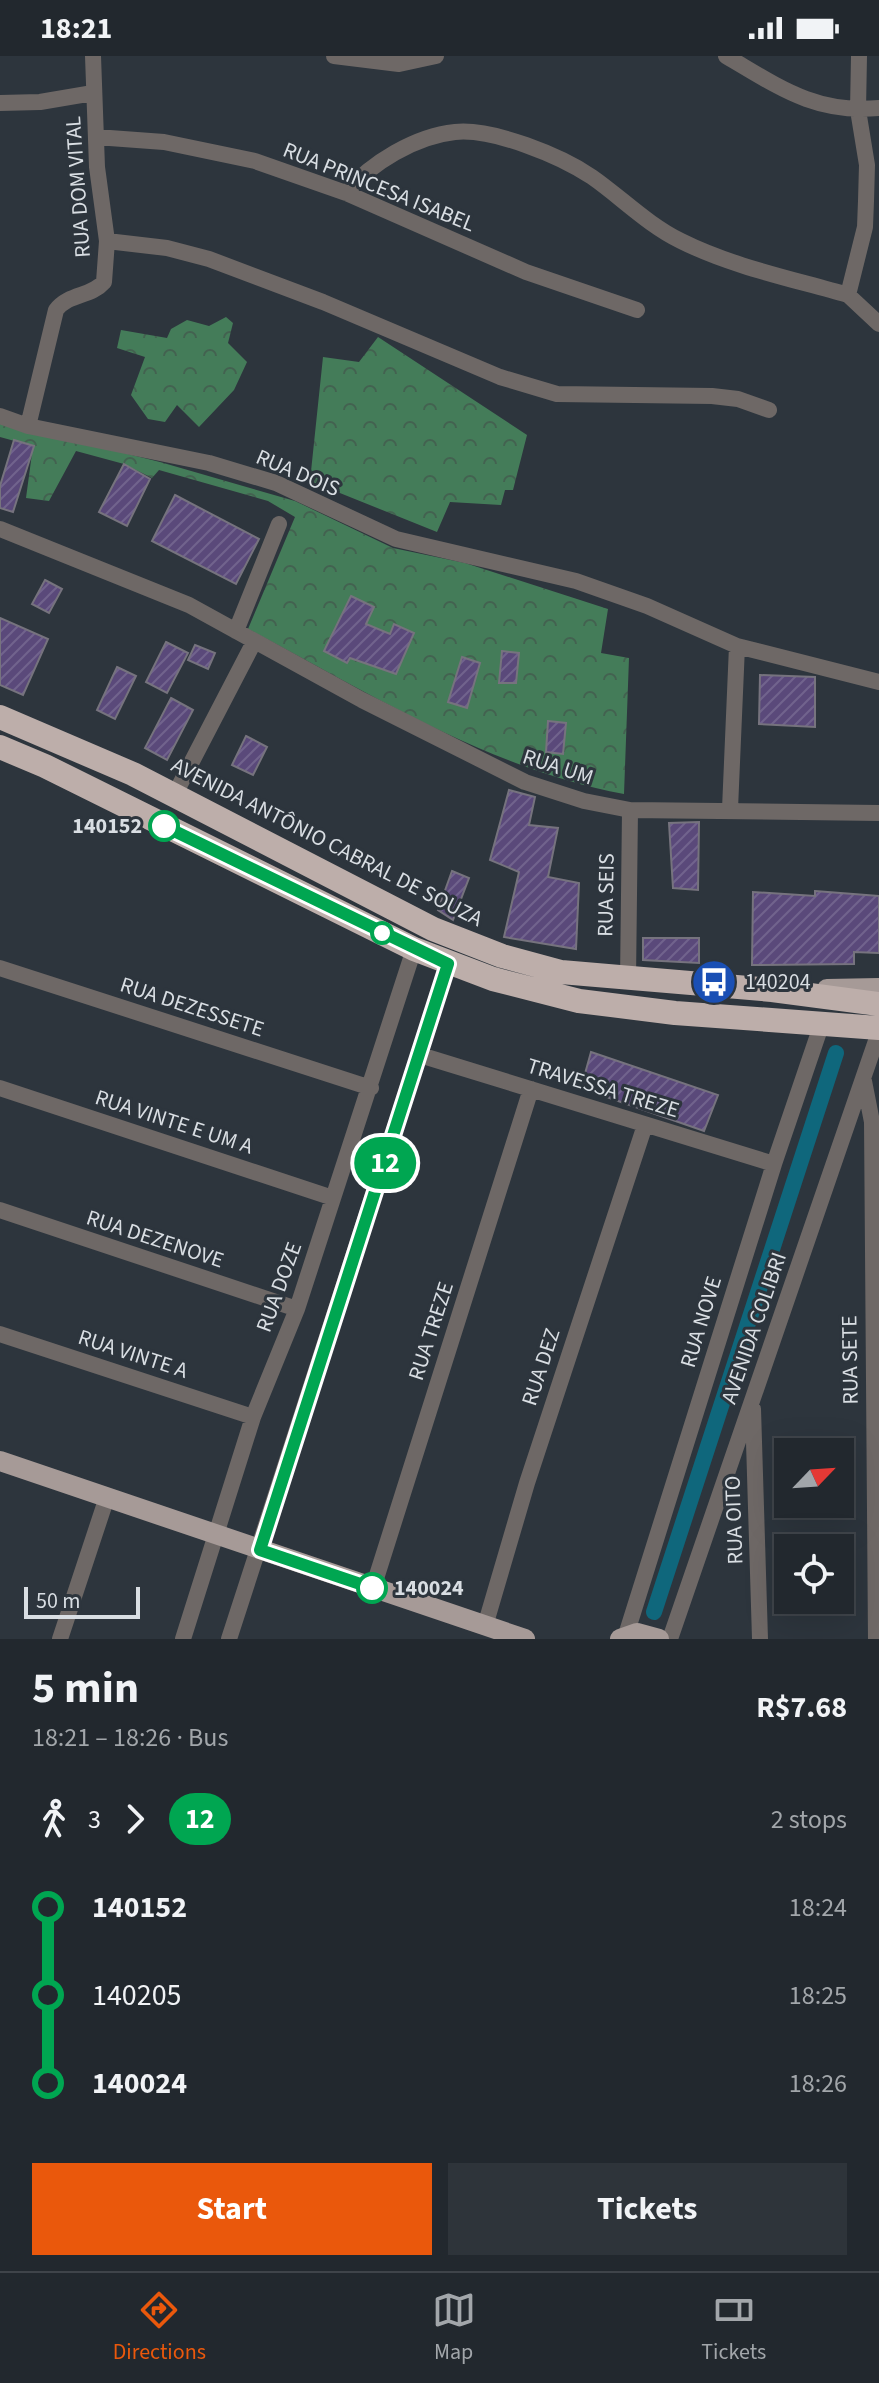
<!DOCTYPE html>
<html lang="en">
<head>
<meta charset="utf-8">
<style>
  body { margin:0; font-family:"Source Sans 3",sans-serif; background:#2e343a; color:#f1f3f6; height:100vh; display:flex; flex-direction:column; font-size:30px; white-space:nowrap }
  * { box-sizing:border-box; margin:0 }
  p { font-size:26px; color:#a2a6aa }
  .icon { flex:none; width:44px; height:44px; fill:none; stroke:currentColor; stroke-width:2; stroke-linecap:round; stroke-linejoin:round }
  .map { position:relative; height:1583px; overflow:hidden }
  .panel { display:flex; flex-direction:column; background:#22282e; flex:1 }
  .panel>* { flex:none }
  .badge { padding:0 16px; border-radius:26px; font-size:28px; line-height:52px }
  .needle { width:52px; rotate:65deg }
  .fabs { position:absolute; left:774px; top:1382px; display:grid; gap:16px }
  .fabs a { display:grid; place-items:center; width:80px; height:80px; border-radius:0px; background:#22282e; box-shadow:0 8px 32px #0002,0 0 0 2px #3f444a; font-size:40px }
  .scale { position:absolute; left:24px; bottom:20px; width:116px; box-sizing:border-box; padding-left:8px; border:4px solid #d9dee3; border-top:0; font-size:22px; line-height:28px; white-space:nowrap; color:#d9dee3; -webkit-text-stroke:6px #2d353d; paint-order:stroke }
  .map>.badge { position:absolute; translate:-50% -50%; box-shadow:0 0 0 4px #fff }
  .legs { display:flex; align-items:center; gap:12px; height:88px; padding:0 32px; font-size:26px }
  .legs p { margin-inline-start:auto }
  .summary { display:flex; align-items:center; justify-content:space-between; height:136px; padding:0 32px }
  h1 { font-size:44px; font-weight:700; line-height:60px }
  .action { display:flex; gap:16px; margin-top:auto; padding:16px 32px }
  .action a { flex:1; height:92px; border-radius:0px; background:#ea580c; color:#fff; font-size:32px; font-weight:700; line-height:92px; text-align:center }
  .action a+a { background:#2e343a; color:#f1f3f6 }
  ul { padding:0 32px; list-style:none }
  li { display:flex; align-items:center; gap:28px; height:88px; font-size:30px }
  li i { display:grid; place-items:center; width:12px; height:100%; margin:0 10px; background:currentColor }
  li i::after { content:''; width:20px; height:20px; margin:-10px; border:6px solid; border-radius:50%; background:#22282e }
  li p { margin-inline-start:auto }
  li:first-child i { background:linear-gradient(#0000 50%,currentColor 0) }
  li:last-child i { background:linear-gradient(currentColor 50%,#0000 0) }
  .status { display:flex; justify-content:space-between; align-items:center; height:56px; padding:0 40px; background:#22282e; direction:ltr }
  .status svg { height:22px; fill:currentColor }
  .tab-bar { display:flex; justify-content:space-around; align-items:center; height:112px; border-top:2px solid #3f444a; background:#22282e; font-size:22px; color:#a2a6aa }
  .tab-bar a { display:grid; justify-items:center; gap:4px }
  .tab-bar .active { color:#ea580c }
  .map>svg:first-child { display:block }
  .forest { fill:url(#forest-crowns) }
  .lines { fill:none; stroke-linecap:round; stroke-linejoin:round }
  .canal { stroke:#0f677c; stroke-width:16 }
  .building { fill:url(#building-hatch); stroke:#76737e; stroke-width:2 }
  .minor { stroke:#6e6866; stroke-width:16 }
  .major { stroke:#a69a97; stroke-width:20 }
  .highway { stroke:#bdaeaa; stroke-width:24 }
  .line-1-casing { stroke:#fff; stroke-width:18 }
  .line-1 { stroke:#00a651; stroke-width:12 }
  .stop-1-dot { fill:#fff; stroke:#00a651; stroke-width:4 }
  .labels { text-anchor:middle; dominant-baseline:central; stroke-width:6; stroke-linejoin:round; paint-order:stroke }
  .street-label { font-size:22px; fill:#d9dee3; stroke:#2d353d }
  .stop-label { font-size:22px; font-weight:bold; fill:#d9dee3; stroke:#2d353d; text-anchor:end }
  .poi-label { font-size:22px; fill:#d9dee3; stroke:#2d353d; text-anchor:start }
</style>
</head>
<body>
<div class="status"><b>18:21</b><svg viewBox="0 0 49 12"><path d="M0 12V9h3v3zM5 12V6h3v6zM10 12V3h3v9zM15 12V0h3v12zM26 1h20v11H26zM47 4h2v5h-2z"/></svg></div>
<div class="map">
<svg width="879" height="1583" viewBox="0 0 879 1583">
  <defs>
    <pattern id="forest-crowns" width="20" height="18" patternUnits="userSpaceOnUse" patternTransform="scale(2)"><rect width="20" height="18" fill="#447c59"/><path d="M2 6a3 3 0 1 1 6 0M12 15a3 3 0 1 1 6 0" fill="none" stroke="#436250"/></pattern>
    <pattern id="building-hatch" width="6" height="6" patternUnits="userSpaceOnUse" patternTransform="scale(2)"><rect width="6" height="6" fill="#5a497a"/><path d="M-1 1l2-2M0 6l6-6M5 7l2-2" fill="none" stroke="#71638d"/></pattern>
  </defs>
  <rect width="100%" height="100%" fill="#2d353d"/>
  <path class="forest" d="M226 261 233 267 228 287 247 306 234 334 199 371 177 349 165 366 148 363 131 339 145 301 117 292 121 274 167 282 171 273 187 264 209 270Z
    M378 281 527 379 513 434H505L501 449 450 446 437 476 310 425 323 301 359 306Z
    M0 366 160 406 295 445 393 492 465 507 608 553 601 597 629 602 624 738C489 713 368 636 248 573L295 461 268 445 159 414 152 422 124 408 76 395 49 445 26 442 33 390 0 381Z"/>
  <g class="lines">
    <path class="canal" d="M654 1556 836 997"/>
  </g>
  <path class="building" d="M14 384 34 390 13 456 0 452V430Z
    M124 408 150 423 127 470 99 456Z
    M175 439 259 483 236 528 152 485Z
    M45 524 62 533 49 557 32 548Z
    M351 540 374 551 366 568 390 578 394 568 414 577 396 618 350 602 347 607 324 595Z
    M0 562 48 583 23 639 0 629Z
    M166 586 188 597 167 637 146 626Z
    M195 589 215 597 208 613 188 604Z
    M502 595 519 597 516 627H499Z
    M462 601 480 607 467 652 448 646Z
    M117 611 136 620 115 663 97 654Z
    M760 619 815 621V671L759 668Z
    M171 642 193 654 167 704 145 692Z
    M548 665 566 667 563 698 546 696Z
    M246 680 267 691 253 719 232 709Z
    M509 734 535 741 529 769 558 772 548 821 579 827 576 893 504 881 519 816 490 804Z
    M699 766 698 834 673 832 669 767Z
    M452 815 469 822 453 864 438 854Z
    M815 835 879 840V897L854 896V908L752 909 753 836 815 840Z
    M643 882H699V907L643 904Z
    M591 996 718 1039 704 1075 581 1032Z"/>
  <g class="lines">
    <path class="minor" d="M334 0 399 8 436 0
      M726 0C779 31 815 58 879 52
      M859 0 858 54 867 109 866 145 865 171 848 239 879 268
      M0 47 40 46 93 37
      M96 81 164 86 255 105 346 137 526 216 637 254
      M346 137C370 107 416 80 455 76 493 72 561 100 592 121 622 142 648 169 681 185 733 211 793 223 848 239
      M107 185 167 192 209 203 323 246 500 321 557 338 712 340 738 343 769 354
      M0 360 28 370 209 407 276 427 396 483 576 525 647 550 737 590 730 753
      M28 370 56 254C69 237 91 241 104 226L107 185 97 111 93 0
      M0 473 189 549 362 644 525 726 584 745 630 754 879 757
      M236 575 279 468
      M737 590 879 626
      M175 738 254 586
      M0 912 371 1032
      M628 924 630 754
      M420 999 774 1108
      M864 1025 872 1066 876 1583
      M0 1032 333 1142
      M0 1154 297 1253
      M0 1278 253 1361
      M753 1353 760 1583
      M373 1532 531 1033
      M485 1570 527 1427 645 1069
      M626 1579 774 1108 822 967
      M60 1583 107 1441
      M183 1583 253 1361 297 1253 414 893
      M229 1583 448 908
      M670 1583 879 976"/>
    <path class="major" d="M827 933 879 932
      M0 1405 525 1583
      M620 1583 637 1577 659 1583"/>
    <path class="highway" d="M0 661 133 718 433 873 502 900 561 916 772 934 879 948
      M0 691 45 710 414 893 493 923 579 945 675 957 879 972"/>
  </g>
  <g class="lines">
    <g class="line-1-casing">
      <path id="line-1" d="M164 770 448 908 260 1494 372 1532"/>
    </g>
    <use href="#line-1" class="line-1"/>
  </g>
  <defs>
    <g id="bus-disc" transform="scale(2.3)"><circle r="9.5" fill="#1a4fb4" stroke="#2d353d"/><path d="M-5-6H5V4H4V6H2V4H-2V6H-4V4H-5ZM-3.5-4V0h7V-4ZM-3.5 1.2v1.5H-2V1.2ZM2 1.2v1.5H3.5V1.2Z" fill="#fff"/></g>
  </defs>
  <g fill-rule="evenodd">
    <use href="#bus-disc" x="714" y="926"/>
  </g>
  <g class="stop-1-dot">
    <circle cx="164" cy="770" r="14"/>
    <circle cx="382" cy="877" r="10"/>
    <circle cx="372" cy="1532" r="14"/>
  </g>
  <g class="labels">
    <g class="street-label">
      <text transform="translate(78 131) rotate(-94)">RUA DOM VITAL</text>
      <text transform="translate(379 131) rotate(22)">RUA PRINCESA ISABEL</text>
      <text transform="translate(298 417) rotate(23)">RUA DOIS</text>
      <text transform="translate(558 711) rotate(18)">RUA UM</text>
      <text transform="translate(327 786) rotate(27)">AVENIDA ANTÔNIO CABRAL DE SOUZA</text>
      <text transform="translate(606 839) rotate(-89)">RUA SEIS</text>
      <text transform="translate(192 951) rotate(18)">RUA DEZESSETE</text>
      <text transform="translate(603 1032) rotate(17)">TRAVESSA TREZE</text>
      <text transform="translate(174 1066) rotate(18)">RUA VINTE E UM A</text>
      <text transform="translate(155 1183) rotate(18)">RUA DEZENOVE</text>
      <text transform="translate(279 1231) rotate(-70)">RUA DOZE</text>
      <text transform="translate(701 1266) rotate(-73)">RUA NOVE</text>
      <text transform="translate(754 1272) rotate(-71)">AVENIDA COLIBRI</text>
      <text transform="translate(431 1275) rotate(-72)">RUA TREZE</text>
      <text transform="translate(133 1298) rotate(18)">RUA VINTE A</text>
      <text transform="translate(850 1304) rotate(-91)">RUA SETE</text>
      <text transform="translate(541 1311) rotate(-72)">RUA DEZ</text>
      <text transform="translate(734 1464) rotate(-92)">RUA OITO</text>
    </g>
    <g class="stop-label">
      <text x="142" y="770">140152</text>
      <text x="394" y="1532" text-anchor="start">140024</text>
    </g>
    <g class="poi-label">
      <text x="745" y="926">140204</text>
    </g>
  </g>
</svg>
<div class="fabs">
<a><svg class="needle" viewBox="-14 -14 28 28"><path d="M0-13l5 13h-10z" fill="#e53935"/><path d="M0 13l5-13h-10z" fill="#a2a6aa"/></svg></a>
<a><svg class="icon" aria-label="locate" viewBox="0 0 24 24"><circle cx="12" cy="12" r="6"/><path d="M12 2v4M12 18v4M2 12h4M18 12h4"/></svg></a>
</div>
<div class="scale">50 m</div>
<b class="badge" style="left:385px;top:1107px;background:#00a651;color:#fff">12</b>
</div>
<section class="panel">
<div class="summary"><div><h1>5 min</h1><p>18:21 – 18:26 · Bus</p></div><b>R$7.68</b></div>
<div class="legs"><svg class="icon" aria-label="walk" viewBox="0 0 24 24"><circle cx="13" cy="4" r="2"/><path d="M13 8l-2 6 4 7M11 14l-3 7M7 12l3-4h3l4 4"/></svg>3<svg class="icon" aria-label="forward" viewBox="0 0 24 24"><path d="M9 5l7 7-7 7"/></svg><b class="badge" style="background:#00a651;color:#fff">12</b><p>2 stops</p></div>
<ul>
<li><i style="color:#00a651"></i><b>140152</b><p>18:24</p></li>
<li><i style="color:#00a651"></i><span>140205</span><p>18:25</p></li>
<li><i style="color:#00a651"></i><b>140024</b><p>18:26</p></li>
</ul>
<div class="action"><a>Start</a><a>Tickets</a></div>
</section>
<nav class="tab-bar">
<a class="active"><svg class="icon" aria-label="directions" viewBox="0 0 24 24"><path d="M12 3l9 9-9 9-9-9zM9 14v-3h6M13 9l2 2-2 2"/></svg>Directions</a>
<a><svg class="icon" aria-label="map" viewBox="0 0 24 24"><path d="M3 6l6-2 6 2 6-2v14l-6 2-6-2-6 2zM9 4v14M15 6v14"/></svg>Map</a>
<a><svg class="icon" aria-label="tickets" viewBox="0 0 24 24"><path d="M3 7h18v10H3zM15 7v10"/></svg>Tickets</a>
</nav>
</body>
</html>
